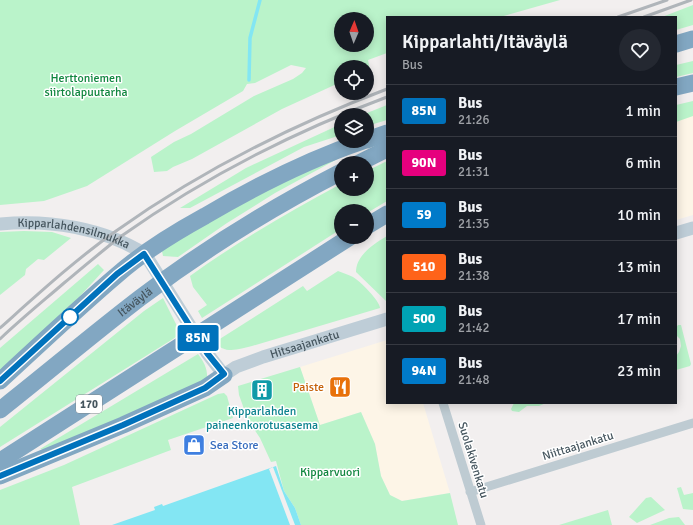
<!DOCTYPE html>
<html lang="en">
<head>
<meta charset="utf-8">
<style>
  body { margin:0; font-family:Signika,sans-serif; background:#242831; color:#f1f3f6; height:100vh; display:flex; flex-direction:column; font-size:15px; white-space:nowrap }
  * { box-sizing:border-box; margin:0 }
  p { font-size:13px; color:#9ea1a6 }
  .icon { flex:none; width:22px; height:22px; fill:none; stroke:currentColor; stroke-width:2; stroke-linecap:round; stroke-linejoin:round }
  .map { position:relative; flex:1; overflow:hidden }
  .sheet { position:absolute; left:386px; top:16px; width:291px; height:388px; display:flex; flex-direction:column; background:#171b24; border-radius:0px; box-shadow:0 2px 10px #0003 }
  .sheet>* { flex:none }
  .badge { padding:0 8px; border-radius:3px; font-size:14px; line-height:26px }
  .needle { width:26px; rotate:2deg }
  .tools { position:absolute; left:334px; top:12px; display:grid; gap:8px }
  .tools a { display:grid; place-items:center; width:40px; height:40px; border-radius:50%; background:#171b24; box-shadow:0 2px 10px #0003; font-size:20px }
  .map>.badge { position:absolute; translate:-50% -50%; box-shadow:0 0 0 2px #fff }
  .round { display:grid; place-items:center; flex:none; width:42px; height:42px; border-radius:21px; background:#242831 }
  .headline { display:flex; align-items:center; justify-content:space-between; height:68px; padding:0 16px }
  h1 { font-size:19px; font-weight:600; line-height:30px }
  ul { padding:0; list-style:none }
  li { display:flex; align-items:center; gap:12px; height:52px; padding:0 16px; border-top:1px solid #363941 }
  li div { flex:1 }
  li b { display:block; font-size:15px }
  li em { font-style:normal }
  li .badge { min-width:44px; font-weight:700; text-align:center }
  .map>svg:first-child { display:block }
  .commercial { fill:#fdf5e7 }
  .green { fill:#baf3ca; fill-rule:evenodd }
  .water { fill:#83e6f3 }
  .pier { fill:#f2efef }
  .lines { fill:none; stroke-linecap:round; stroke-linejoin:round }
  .stream { stroke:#83e6f3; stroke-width:3.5 }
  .street { stroke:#becbd2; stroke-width:9 }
  .secondary { stroke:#becdd7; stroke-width:13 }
  .highway { stroke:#82a7c2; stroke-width:17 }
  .rail { stroke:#b0b5ba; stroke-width:3 }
  .line-casing { stroke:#fff; stroke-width:9 }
  .line { stroke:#0072bc; stroke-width:6 }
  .stop-dot { fill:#fff; stroke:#0072bc; stroke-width:2 }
  .labels { text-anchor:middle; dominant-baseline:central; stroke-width:3; stroke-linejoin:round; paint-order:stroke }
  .shield { fill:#fff; stroke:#7d888e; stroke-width:1 }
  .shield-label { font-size:11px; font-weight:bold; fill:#45555e }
  .park-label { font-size:12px; fill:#10863f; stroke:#fff }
  .street-label { font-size:12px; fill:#45555e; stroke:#fff }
  .food-label { font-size:12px; fill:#c56008; stroke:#fff; text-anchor:end }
  .culture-label { font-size:12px; fill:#0d838f; stroke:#fff }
  .shop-label { font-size:12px; fill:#366cbe; stroke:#fff; text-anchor:start }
</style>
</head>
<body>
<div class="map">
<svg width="693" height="525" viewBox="0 0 693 525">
  <rect width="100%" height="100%" fill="#f2efef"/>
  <path class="commercial" d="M693 115V215L676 220V120Z
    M387 340V403H423L450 493 402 501 390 495 381 476 375 444 361 412 320 425 300 367Z"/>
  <path class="green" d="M0 0H560L500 17H387V53L368 60 370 70 367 71V67H341V82L282 109 192 159 173 167 167 171 154 172 151 157 174 142 191 134 254 96 293 79 302 73 306 68 291 65 255 83 247 84 243 91 175 131 87 186 44 201 0 205ZM341 19H367V45H341Z
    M693 5V25L676 30V17H662Z
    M693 61V73L676 77V65Z
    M693 101V116L676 122V105Z
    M387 105V120L367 126V115H362Z
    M341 124V135L304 147 190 208H180L246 168Z
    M343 156 275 193 227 223 178 257 163 256 162 251 166 245 266 189Z
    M387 161V201L367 213V211H341V229L202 318 198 311 207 305 193 287 190 276C237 242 287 213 339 185L341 184V189H367V171Z
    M24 231 52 232 71 238 44 260 38 259 26 269 25 275 0 295V232Z
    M387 236V302L356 272C356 255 374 244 387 236Z
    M98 264 104 270 72 305 0 371V348Z
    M338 271C343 273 349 275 353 277 360 281 380 301 380 308L252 346C240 349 224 355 215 342L303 286 307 291Z
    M163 298 181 334 0 447V427L144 311Z
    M678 325H681L691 364 690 366 676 370V356L679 352 681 346 680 339 676 335V328Z
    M198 354C204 362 208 369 207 380L46 450 40 449Z
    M300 367 320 425 361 412 375 444 381 476 390 495 402 501 450 493 458 525H301L295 508 284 491 276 461 271 462 260 438 248 420 239 395 238 386Z
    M224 393 227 396 233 418 168 440 171 450 72 487 80 525H0V490L64 465 218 394Z
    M514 403H546L539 406H527L519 412 512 411 511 409Z
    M681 487 684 495 693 493V510L683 509 677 488Z
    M651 497 665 510 637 523 629 517 646 498Z
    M608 510 612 525H559Z
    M679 517 685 525H650L669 518Z"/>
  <path class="water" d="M276 466 284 491 295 508 301 525H112L155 510 154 507 162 504 163 506Z"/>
  <path class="pier" d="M273 467 295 525H290L269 469Z"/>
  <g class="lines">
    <path class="stream" d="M249 80 250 38 260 0"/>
    <path class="street" d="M443 403 481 525
      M470 492 693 423"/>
    <g class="secondary">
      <path id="s1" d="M0 224C49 219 103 228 145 254L207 353 224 375 236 367 263 357 387 319"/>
      <path d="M676 233 693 228"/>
    </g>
    <g class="highway">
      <path d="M676 44 693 39"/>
      <path d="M676 87 693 83"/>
      <path d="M367 140 387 133"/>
      <path d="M359 163 387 149"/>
      <path d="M367 226 387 214"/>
      <path d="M0 381C39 345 77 309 117 275 143 252 174 233 205 216 256 186 307 160 363 141"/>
      <path id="s2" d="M0 410C47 373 93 334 140 298 203 250 271 208 341 172"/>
      <path d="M0 461 350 237"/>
      <path d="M0 476 123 425 205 388 224 375"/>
    </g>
    <path class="rail" d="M618 17 667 0
      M644 17 691 0
      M0 328C37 295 75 260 116 231 199 172 292 125 387 89
      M0 339C21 319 42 302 64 283 82 268 101 252 120 237 202 179 293 132 387 97"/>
  </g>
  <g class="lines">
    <g class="line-casing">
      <path id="line" d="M0 381 117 274 144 254 207 353 224 374 205 388 123 425 0 476"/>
    </g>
    <use href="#line" class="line"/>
  </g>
  <defs>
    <g id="restaurant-square" transform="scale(1.15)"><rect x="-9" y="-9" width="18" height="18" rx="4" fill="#e8710a" stroke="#fff"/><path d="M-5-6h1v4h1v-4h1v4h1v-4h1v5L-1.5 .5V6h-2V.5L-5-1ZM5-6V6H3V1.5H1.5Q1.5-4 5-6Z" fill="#fff"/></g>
    <g id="building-square" transform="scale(1.15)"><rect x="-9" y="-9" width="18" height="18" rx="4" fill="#0f9aa8" stroke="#fff"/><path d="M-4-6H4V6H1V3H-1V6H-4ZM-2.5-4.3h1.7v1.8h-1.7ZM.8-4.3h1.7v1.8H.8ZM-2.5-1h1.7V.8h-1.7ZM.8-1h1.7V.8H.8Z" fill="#fff"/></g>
    <g id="shop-square" transform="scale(1.15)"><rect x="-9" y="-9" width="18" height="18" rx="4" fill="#3f7fe0" stroke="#fff"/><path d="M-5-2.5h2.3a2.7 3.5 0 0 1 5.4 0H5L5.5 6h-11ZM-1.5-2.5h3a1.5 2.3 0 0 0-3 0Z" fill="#fff"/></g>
  </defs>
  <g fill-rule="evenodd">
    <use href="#restaurant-square" x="340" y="387"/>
    <use href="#building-square" x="262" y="390"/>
    <use href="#shop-square" x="194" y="445"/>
  </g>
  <circle class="stop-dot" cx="70" cy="317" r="8"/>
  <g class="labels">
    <rect class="shield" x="76" y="395" width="26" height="18" rx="3"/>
    <g class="shield-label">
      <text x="89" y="404">170</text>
    </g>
    <g class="park-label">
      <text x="86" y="78">Herttoniemen<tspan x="86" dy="14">siirtolapuutarha</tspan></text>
      <text x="330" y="472">Kipparvuori</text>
    </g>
    <g class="street-label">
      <text stroke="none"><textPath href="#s1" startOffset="75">Kipparlahdensilmukka</textPath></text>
      <text stroke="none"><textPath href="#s2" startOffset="173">Itäväylä</textPath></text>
      <text stroke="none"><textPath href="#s1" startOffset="382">Hitsaajankatu</textPath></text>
      <text transform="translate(578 446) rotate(-17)">Niittaajankatu</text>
      <text transform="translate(473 460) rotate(73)">Suolakivenkatu</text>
    </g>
    <g class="food-label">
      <text x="324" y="387">Paiste</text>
    </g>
    <g class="culture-label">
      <text x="262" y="411">Kipparlahden<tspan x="262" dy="14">paineenkorotusasema</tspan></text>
    </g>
    <g class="shop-label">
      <text x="210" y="445">Sea Store</text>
    </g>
  </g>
</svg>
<div class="tools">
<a><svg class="needle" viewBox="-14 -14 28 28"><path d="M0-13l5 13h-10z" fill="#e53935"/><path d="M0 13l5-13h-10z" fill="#9ea1a6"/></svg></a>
<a><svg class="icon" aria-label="locate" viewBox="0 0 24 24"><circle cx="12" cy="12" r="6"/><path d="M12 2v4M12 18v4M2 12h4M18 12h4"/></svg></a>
<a><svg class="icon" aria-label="layers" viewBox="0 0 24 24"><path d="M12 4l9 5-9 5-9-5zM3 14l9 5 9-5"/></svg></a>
<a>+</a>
<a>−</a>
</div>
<b class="badge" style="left:198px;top:338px;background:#0072bc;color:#fff">85N</b>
<section class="sheet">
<div class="headline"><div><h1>Kipparlahti/Itäväylä</h1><p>Bus</p></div><a class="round"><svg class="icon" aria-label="heart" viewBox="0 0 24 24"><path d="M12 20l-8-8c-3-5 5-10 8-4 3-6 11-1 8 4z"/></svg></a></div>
<ul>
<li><span class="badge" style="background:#0072bc;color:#fff">85N</span><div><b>Bus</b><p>21:26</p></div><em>1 min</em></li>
<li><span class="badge" style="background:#e6007e;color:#fff">90N</span><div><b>Bus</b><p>21:31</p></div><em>6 min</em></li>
<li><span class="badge" style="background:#007ac9;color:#fff">59</span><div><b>Bus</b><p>21:35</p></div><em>10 min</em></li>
<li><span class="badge" style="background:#ff6319;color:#fff">510</span><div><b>Bus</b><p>21:38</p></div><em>13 min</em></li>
<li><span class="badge" style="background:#00a3b4;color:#fff">500</span><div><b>Bus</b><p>21:42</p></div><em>17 min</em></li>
<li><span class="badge" style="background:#007ac9;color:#fff">94N</span><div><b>Bus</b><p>21:48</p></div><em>23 min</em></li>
</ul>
</section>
</div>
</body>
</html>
